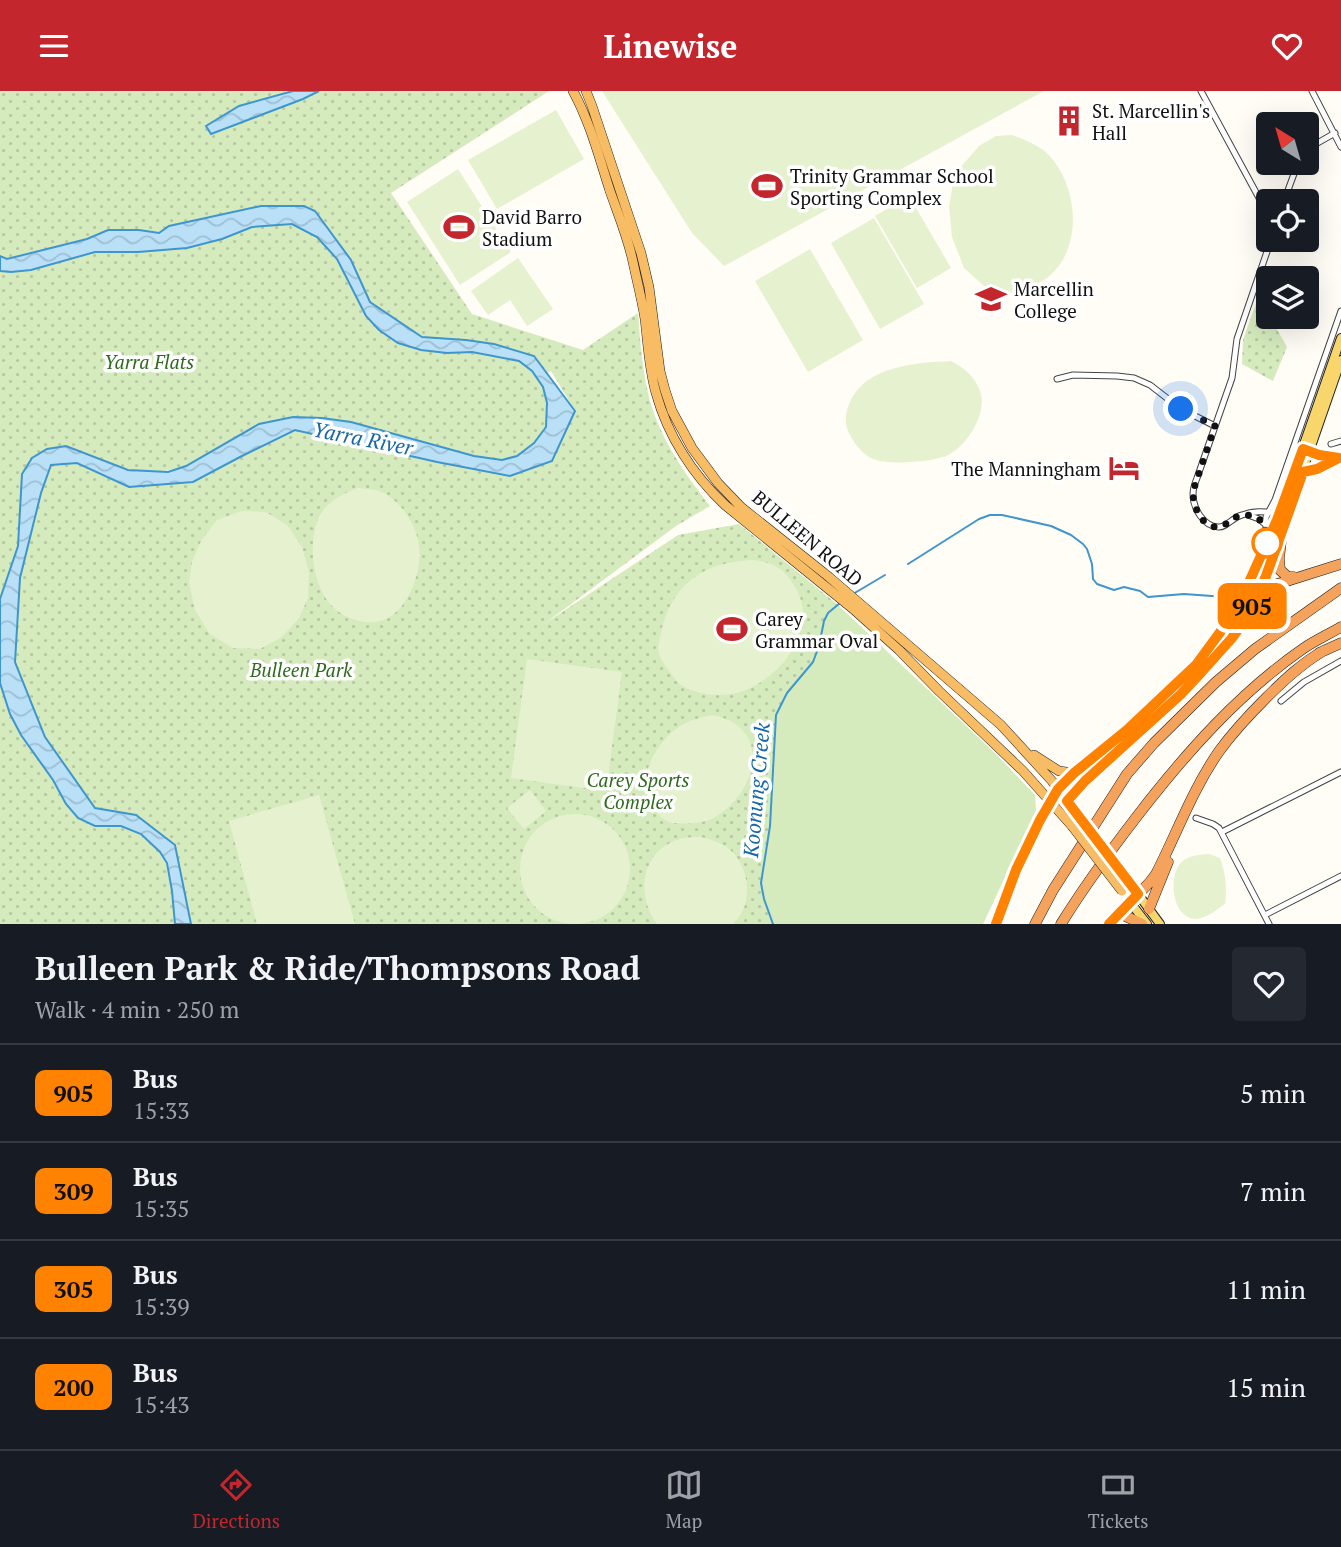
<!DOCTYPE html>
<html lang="en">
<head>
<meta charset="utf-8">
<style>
  body { margin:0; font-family:"PT Serif",serif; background:#242831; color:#f1f3f6; height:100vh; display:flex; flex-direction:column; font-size:26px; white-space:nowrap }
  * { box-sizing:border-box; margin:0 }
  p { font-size:23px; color:#9ea1a6 }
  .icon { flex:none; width:38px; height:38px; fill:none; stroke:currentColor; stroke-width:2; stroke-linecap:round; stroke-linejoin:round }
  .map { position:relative; height:833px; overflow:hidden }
  .panel { display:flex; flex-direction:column; background:#171b24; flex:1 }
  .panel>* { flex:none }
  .badge { padding:0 14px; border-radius:10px; font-size:24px; line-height:46px }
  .needle { width:46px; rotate:323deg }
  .fabs { position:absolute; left:1256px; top:21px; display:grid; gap:14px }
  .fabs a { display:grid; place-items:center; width:63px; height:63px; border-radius:7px; background:#171b24; box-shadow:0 7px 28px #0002; font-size:35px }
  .you { position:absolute; width:35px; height:35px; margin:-18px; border:5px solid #fff; border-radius:50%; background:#1a73e8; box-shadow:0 0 0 10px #1a73e833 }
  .map>.badge { position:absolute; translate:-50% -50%; box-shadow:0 0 0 4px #fff }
  .round { display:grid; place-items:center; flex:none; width:74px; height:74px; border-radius:7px; background:#242831 }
  .headline { display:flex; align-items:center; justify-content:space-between; height:119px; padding:0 35px }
  h1 { font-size:33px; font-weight:700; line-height:52px }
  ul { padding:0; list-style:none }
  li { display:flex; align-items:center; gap:21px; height:98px; padding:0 35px; border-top:2px solid #363941 }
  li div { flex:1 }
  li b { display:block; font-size:26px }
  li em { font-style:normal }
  li .badge { min-width:77px; font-weight:700; text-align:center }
  header { display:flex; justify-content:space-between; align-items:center; height:91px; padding:0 35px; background:#c4262e; color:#fff; font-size:32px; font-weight:700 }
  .tabs { display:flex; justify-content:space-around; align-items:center; height:98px; border-top:2px solid #363941; background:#171b24; font-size:19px; color:#9ea1a6 }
  .tabs a { display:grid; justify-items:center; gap:4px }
  .tabs .active { color:#c4262e }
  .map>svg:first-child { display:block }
  .grass { fill:#d5ebbd }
  .park { fill:url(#park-dots) }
  .pitch { fill:#e6f2cf }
  .water { fill:url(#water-waves); stroke:#3f96cf; stroke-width:2 }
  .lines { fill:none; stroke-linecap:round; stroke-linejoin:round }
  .stream { stroke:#3f96cf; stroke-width:2 }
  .minor-casing { stroke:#444; stroke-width:7 }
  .primary-casing { stroke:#222; stroke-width:10 }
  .trunk-casing { stroke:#222; stroke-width:10 }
  .motorway-casing { stroke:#222; stroke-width:11 }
  .minor { stroke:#fff; stroke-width:5 }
  .primary { stroke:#f9d66b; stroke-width:8 }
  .trunk { stroke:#f7bc64; stroke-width:9 }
  .motorway { stroke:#f5a25d; stroke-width:10 }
  .trunk-bridge-casing { stroke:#222; stroke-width:10; stroke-linecap:butt }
  .trunk-bridge { stroke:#f7bc64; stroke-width:9 }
  .line-casing { stroke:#fff; stroke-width:16 }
  .line { stroke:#ff8200; stroke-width:10 }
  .walk { stroke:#111; stroke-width:7; stroke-dasharray:0 12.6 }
  .stop-dot { fill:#fff; stroke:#ff8200; stroke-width:3.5 }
  .labels { text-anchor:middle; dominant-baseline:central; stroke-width:7; stroke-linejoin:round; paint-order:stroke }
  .poi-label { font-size:19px; fill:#111; stroke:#fff; text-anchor:start }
  .park-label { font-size:19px; font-style:italic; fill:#2f6b1f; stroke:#fff }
  .street-label { font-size:19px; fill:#111; stroke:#fff }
  .water-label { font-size:21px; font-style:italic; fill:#1768a6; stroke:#fff }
</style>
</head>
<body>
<header><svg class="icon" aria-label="menu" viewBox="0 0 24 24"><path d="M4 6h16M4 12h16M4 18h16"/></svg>Linewise<svg class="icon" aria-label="heart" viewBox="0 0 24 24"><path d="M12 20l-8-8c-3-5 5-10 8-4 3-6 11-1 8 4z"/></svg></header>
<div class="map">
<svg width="1341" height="833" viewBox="0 0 1341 833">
  <defs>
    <pattern id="park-dots" width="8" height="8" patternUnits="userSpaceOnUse" patternTransform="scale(1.75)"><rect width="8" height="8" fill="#d5ebbd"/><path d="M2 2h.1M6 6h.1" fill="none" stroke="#b6c8a1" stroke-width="1.8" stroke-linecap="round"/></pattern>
    <pattern id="water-waves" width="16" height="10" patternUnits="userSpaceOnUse" patternTransform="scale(1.75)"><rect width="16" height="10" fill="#b9e0f7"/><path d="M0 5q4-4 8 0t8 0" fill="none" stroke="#9ebfd3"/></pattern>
  </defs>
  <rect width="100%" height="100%" fill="#fffdf5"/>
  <path class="grass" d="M838 514 996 663 1035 704 1036 720 983 833H773L764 808 761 792 770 735 776 624 787 602 813 571 819 555 824 530 828 522Z"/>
  <path class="park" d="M0 0H549L391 102 472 223 583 259 638 222C640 248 642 276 648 302 657 343 684 382 710 415L676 435 544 533 678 444 739 433 838 514 828 522 824 530 819 555 813 571 787 602 776 624 770 735 761 792 764 808 773 833H191L175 754 137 724 95 717 45 646 15 571 20 487 41 402 51 374 77 372 129 396 193 391 240 366 295 339 437 371 510 385 575 320 551 280 547 282 534 265 466 249 422 246 370 211 351 169 322 128 304 115H261L169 135 159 142 139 139H108L87 148 6 168 0 165Z
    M292 133 317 146 337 168 366 225 398 252 421 259 447 262 472 261 520 270 532 280 543 296 547 312 546 336 534 352 517 365 502 369 474 365 351 331 322 327 293 326 186 375C140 390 109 372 66 355L22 383 18 455 0 508V180L11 181 95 161H139L187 157 222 148 252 136Z
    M1259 204 1269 223V226H1270L1287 256 1273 290 1242 273 1243 249Z
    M0 592 10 623 21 644 53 689 66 713 78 727 95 735H121L141 743 160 761 167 772 172 800 175 833H0Z"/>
  <path class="pitch" d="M602 0H1044L724 175 692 142Z
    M556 19 584 68 497 118 468 69Z
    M1012 44C1027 50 1044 56 1053 69 1079 101 1082 160 1047 187 1033 196 1017 200 1001 205L984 195 964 177 952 146 949 116 953 92 960 77 979 55 996 45Z
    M458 78 511 161 460 194 407 111Z
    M909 105 951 177 917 197 875 125Z
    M874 127 924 213 880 238 831 152Z
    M810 158 863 249 808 281 755 190Z
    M518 167 553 218 527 235 510 209 488 224 471 200Z
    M951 270C965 277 975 286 980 300 988 321 968 353 950 363 937 371 891 374 876 369 865 366 855 354 850 344 844 334 845 324 849 313 865 274 916 272 951 270Z
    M358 397C365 398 373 398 379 400 400 408 416 433 419 454 423 481 406 528 376 531 360 533 343 526 332 515 312 495 307 449 320 424 329 409 343 403 358 397Z
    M242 420 266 421 287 434 302 456 309 481 308 507 299 527 282 546 260 558 233 557 210 543 195 519 189 492 192 471 201 450 217 429Z
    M752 469C759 470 767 471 773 474 783 478 790 487 795 496 821 539 779 590 737 602 721 606 698 604 685 596 678 593 675 588 670 581 665 574 659 567 658 558 658 553 660 547 661 542 666 517 678 496 701 482 716 473 735 470 752 469Z
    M527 568 622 581 606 700 511 687Z
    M712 624C773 635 758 701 715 726 703 733 687 733 673 732 665 731 657 723 653 716 651 713 647 706 646 702 640 678 664 641 686 632 694 628 703 626 712 624Z
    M530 699 546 720 524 738 507 717Z
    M319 704 355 833H257L229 730Z
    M520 778a55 55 0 1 1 110 0a55 55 0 1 1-110 0Z
    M701 746C708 748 716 750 723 754 744 765 753 797 743 819 741 824 736 829 733 833H657C634 802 642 756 684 747 689 746 695 746 701 746Z
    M1209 763 1220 767C1226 784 1227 796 1225 813 1217 818 1206 828 1196 828 1172 827 1169 789 1179 774 1186 764 1199 764 1209 763Z"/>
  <path class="water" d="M293 0H319L303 8 211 43 206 35 239 15Z
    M261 115H304L315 120 351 169 370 211 422 246 466 249 494 253 534 265 575 320 552 370 510 385 437 371 295 339 240 366 193 391 129 396 77 372 51 374 41 402 20 487 15 571 45 646 95 717 136 724 175 754 191 833H175L172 800 167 772 160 761 141 743 121 735H95L78 727 66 713 53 689 21 644 10 623 0 592V508L18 455 22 383 32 367 47 358 66 355 128 379 168 381 186 375 259 333 293 326 322 327 351 331 474 365 502 369 517 365 534 352 546 336 547 312 543 296 532 280 519 270 472 261 447 262 421 259 398 252 379 239 366 225 337 168 317 146 292 133 252 136 222 148 187 157 138 161H95L31 179 11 181 0 180V165L7 168 87 148 108 139H139L159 142 169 135Z"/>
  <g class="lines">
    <path class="stream" d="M908 473 979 428 990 424H1002L1051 435 1071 444 1083 453 1087 458 1092 473 1093 488 1097 493 1114 499 1124 496 1140 500 1148 506 1184 503 1226 506
      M853 503 885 484
      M773 833 764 808 761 792 770 735 776 624 787 602 813 571 819 555 824 530 828 522 840 512"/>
    <g class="minor-casing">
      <path id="minor" d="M1201 0 1265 118 1269 121
        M1312 0 1341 56
        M1307 58 1335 42
        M1284 110 1298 72
        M1271 149 1237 248 1232 287 1197 387C1195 392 1193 398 1193 403 1193 417 1203 435 1218 436 1226 437 1233 426 1242 424 1255 419 1267 421 1280 422
        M1057 288 1073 284 1117 285 1134 287 1150 294 1181 318 1215 335
        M1331 353 1341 350
        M1248 424 1259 428 1265 433
        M1266 450V426L1275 409 1341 220
        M1281 610 1304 591 1341 570
        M1196 727 1213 733 1219 737 1269 833
        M1222 741 1341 681
        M1265 824 1341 785"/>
    </g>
    <g class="primary-casing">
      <path id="primary" d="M1236 518 1280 422 1341 247
        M1247 525 1267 482 1341 269
        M1138 803 1160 833
        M1130 811 1147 833"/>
    </g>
    <g class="trunk-casing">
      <path id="trunk" d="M573 0C590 31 599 66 610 100 618 123 628 147 633 171 637 190 642 209 645 228 648 253 649 278 656 302 668 345 693 384 725 414L852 517 899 559 939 600 1023 680 1072 735
        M586 0 592 15 641 162 649 196 660 280 665 299 672 320 692 357 718 392 741 416 829 486 1001 634 1052 690 1079 726
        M1034 664 1059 680 1074 682
        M1051 710 1058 698 1074 682 1127 639 1196 574 1234 521
        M1067 710C1087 684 1113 665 1137 644 1178 608 1216 570 1247 525"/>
    </g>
    <g class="motorway-casing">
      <path id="motorway" d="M1282 441 1279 468 1280 479 1288 486H1294
        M1234 521 1258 502 1268 496 1341 473
        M1319 562 1341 552
        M1149 818 1168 771
        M1119 822 1142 833
        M996 833 1016 779 1051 710
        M1035 833 1053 799 1127 683 1154 652 1216 591 1255 558 1341 497
        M1061 833C1085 794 1111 759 1138 724 1186 662 1239 602 1304 557 1316 549 1329 543 1341 536
        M1109 833 1150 791 1156 783C1177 742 1193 697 1220 659 1234 640 1250 623 1266 607 1284 589 1303 571 1325 559"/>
    </g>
    <use href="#minor" class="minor"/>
    <use href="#primary" class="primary"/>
    <use href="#trunk" class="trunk"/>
    <use href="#motorway" class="motorway"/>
    <g class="trunk-bridge-casing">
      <path id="trunk-bridge" d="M1079 726 1128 791
        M1072 735 1122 800"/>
    </g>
    <use href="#trunk-bridge" class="trunk-bridge"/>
  </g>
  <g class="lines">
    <g class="line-casing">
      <path id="line" d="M996 833 1016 779 1040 729 1058 698 1074 682 1127 639 1196 574 1229 529 1241 509 1277 429 1303 358 1319 364 1339 367 1317 378 1303 381 1266 485 1247 526 1232 547 1198 585 1180 604 1085 690 1067 710 1138 803 1109 833"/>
    </g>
    <use href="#line" class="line"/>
    <path class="walk" d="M1181 318 1215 335 1193 400C1192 414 1202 439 1221 436 1224 435 1227 432 1230 430 1242 420 1253 423 1265 433L1266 453 1267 452"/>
  </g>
  <defs>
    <g id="building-bare" transform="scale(2.415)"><path d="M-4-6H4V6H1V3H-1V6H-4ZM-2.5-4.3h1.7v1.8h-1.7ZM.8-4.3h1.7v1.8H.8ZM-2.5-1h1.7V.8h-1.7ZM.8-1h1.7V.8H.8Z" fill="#c4262e" stroke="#fff" stroke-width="2.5" paint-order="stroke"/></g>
    <g id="stadium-bare" transform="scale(2.415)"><path d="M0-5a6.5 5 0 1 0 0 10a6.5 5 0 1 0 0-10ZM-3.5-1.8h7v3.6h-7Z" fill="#c4262e" stroke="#fff" stroke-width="2.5" paint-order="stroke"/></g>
    <g id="school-bare" transform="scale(2.415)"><path d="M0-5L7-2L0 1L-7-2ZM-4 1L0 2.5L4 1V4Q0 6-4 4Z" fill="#c4262e" stroke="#fff" stroke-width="2.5" paint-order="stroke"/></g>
    <g id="hotel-bare" transform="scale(2.415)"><path d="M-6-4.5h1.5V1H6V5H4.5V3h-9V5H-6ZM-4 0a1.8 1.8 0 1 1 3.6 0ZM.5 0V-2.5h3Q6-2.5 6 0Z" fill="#c4262e" stroke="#fff" stroke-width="2.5" paint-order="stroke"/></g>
  </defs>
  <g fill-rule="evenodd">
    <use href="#building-bare" x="1069" y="30"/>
    <use href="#stadium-bare" x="767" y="95"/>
    <use href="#stadium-bare" x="459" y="136"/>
    <use href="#school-bare" x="991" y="208"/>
    <use href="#hotel-bare" x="1124" y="377"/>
    <use href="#stadium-bare" x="732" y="538"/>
  </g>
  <circle class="stop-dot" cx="1267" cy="452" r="14"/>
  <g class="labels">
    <g class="poi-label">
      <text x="1092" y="19">St. Marcellin's<tspan x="1092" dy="22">Hall</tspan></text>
      <text x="790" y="84">Trinity Grammar School<tspan x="790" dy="22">Sporting Complex</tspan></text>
      <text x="482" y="125">David Barro<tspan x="482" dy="22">Stadium</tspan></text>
      <text x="1014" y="197">Marcellin<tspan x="1014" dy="22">College</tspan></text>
      <text x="1101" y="377" text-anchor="end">The Manningham</text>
      <text x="755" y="527">Carey<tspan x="755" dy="22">Grammar Oval</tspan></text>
    </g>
    <g class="park-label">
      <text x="149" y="270">Yarra Flats</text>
      <text x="301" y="578">Bulleen Park</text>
      <text x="638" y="688">Carey Sports<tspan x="638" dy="22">Complex</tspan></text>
    </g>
    <g class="street-label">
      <text transform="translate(808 447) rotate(40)">BULLEEN ROAD</text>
    </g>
    <g class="water-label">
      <text transform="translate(363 347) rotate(11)">Yarra River</text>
      <text transform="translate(756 699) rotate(-85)">Koonung Creek</text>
    </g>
  </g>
</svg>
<div class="fabs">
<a><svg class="needle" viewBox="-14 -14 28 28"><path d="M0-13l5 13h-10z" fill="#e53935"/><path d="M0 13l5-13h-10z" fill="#9ea1a6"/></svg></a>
<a><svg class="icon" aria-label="locate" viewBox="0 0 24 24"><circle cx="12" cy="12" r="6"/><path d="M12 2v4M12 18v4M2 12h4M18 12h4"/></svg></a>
<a><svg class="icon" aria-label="layers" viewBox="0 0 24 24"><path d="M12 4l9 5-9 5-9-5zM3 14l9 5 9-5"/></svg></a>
</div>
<div class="you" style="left:1181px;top:318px"></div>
<b class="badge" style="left:1252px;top:515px;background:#ff8200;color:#111">905</b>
</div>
<section class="panel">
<div class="headline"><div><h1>Bulleen Park &amp; Ride/Thompsons Road</h1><p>Walk · 4 min · 250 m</p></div><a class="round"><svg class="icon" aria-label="heart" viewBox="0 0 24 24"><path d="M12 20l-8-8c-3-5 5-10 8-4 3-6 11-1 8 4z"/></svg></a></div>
<ul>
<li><span class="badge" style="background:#ff8200;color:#111">905</span><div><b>Bus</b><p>15:33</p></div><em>5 min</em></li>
<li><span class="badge" style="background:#ff8200;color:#111">309</span><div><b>Bus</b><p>15:35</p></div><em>7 min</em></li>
<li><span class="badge" style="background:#ff8200;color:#111">305</span><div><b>Bus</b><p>15:39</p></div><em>11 min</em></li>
<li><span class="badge" style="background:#ff8200;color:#111">200</span><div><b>Bus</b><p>15:43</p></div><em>15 min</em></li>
</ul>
</section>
<nav class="tabs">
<a class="active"><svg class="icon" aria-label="directions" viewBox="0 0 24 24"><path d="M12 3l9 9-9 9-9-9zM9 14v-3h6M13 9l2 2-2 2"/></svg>Directions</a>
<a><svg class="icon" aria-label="map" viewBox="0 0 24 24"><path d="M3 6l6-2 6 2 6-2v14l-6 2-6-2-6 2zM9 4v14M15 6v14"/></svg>Map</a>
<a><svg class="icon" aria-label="tickets" viewBox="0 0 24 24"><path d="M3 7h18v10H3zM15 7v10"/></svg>Tickets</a>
</nav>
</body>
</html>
